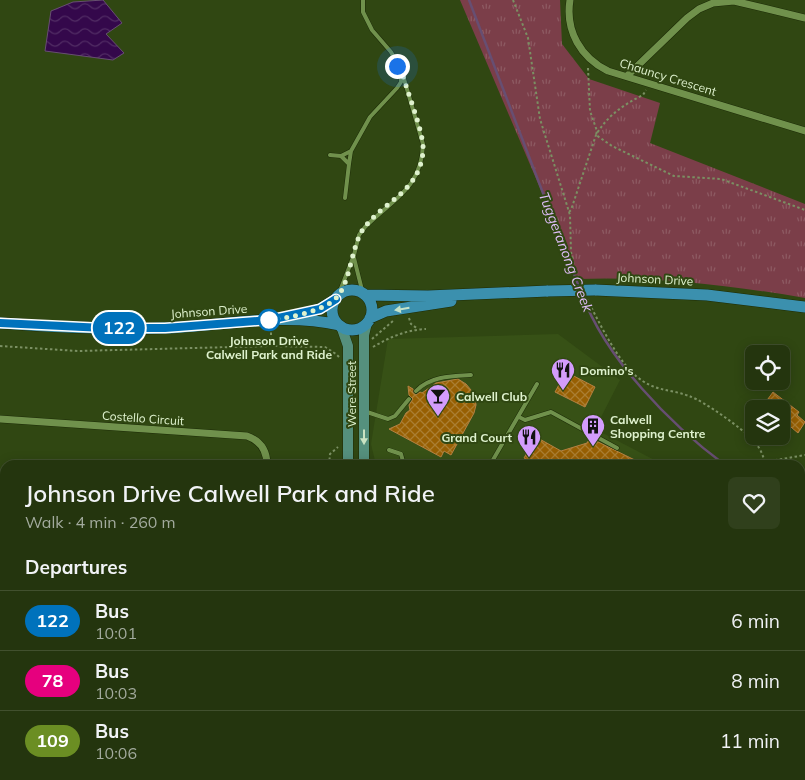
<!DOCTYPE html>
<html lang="en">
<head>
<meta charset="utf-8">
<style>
  body { margin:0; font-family:Mulish,sans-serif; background:#30401c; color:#f1f3f6; height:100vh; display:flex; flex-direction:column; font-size:19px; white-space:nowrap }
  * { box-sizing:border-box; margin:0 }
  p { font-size:16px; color:#a3ab9e }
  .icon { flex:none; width:28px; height:28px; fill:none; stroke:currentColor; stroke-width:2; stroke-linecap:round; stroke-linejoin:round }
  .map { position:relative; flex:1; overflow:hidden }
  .drawer { position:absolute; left:0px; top:460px; width:805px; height:320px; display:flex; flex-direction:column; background:#24350e; border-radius:15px 15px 0 0; box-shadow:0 2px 12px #0003,0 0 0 1px #41502e }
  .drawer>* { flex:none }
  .badge { padding:0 10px; border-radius:16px; font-size:18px; line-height:32px }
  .tools { position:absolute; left:745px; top:345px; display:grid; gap:10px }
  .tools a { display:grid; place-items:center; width:45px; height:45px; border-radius:8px; background:#24350e; box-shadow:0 2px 12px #0003,0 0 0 1px #41502e; font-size:25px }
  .you { position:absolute; width:25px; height:25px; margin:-12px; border:4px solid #fff; border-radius:50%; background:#1a73e8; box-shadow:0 0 0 8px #1a73e833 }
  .map>.badge { position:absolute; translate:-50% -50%; box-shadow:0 0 0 2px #fff }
  h2 { padding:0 25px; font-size:19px; line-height:45px }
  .round { display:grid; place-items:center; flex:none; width:52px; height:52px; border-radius:8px; background:#30401c }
  .head { display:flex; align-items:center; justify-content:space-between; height:85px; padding:0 25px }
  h1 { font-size:24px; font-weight:600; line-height:38px }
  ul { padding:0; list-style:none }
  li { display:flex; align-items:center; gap:15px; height:60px; padding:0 25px; border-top:1px solid #41502e }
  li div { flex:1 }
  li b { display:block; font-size:19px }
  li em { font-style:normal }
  li .badge { min-width:55px; font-weight:700; text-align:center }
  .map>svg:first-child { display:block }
  .built { fill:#375116 }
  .green { fill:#7b3e49 }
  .park { fill:url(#park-tufts) }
  .water { fill:url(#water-waves); stroke:#674e72 }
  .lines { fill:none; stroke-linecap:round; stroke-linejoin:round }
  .stream { stroke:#674e72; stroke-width:2.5 }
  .building { fill:url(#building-cross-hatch); stroke:#b58142 }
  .lane-casing { stroke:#1c2b07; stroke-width:5 }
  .street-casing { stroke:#1c2b07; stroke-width:8 }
  .secondary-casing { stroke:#1c2b07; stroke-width:11 }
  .primary-casing { stroke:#1c2b07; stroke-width:12 }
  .path { stroke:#7b9063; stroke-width:2; stroke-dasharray:2.5 2.5; stroke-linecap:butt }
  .lane { stroke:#70914c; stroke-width:4 }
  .street { stroke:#70914c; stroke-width:7 }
  .secondary { stroke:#55907d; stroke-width:10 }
  .primary { stroke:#3b90ae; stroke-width:11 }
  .primary-bridge-casing { stroke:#1c2b07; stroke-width:12; stroke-linecap:butt }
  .primary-bridge { stroke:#3b90ae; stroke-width:11 }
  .oneway { fill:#c6e3c9 }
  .oneway2 { fill:#cae3c2 }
  .line-casing { stroke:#fff; stroke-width:11 }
  .line { stroke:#0072bc; stroke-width:8 }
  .walk { stroke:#dff2ce; stroke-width:5; stroke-dasharray:0 9 }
  .stop-dot { fill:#fff; stroke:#0072bc; stroke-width:2.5 }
  .labels { text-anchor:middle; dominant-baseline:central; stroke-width:4; stroke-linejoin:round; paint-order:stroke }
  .street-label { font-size:12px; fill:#dff2ce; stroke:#304712 }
  .stop-label { font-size:12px; font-weight:bold; fill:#dff2ce; stroke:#304712 }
  .poi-label { font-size:12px; font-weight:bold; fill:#dff2ce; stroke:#304712; text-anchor:start }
  .water-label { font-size:14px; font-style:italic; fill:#e0bffa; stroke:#304712 }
</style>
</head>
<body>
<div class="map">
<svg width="805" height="780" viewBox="0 0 805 780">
  <defs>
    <pattern id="park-tufts" width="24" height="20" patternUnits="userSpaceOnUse" patternTransform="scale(1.25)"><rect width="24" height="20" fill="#7b3e49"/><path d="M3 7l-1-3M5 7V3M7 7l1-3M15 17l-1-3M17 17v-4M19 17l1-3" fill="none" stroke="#8d5a62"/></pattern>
    <pattern id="water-waves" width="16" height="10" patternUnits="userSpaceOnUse" patternTransform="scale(1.25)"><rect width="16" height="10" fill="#34084b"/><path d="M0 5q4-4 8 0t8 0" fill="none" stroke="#512c64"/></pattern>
    <pattern id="building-cross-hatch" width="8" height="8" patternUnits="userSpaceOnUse" patternTransform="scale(1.25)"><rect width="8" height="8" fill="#975f02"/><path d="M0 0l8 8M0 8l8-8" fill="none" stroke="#aa7e32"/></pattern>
  </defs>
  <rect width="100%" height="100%" fill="#304712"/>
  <path class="built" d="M558 334 620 380 595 429 664 465H376L371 444 388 339Z"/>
  <path class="green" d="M560 775H681L685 780H557Z"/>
  <path class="park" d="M460 0H560L562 44 589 79 660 103 650 143 805 204V298C730 285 652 276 576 279L563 242Z"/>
  <path class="water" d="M103 0 122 23 106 34 124 53 113 60 45 51 51 11 73 2Z"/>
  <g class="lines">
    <path class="stream" d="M469 0 579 287
      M582 294C605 358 671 425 725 465
      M800 504 805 506"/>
  </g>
  <path class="building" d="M566 372 595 387 585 407 555 392Z
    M458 379 466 384 471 390 475 397 476 405 474 413 451 455 444 451 441 457 389 429 400 424 406 413 410 410 409 405 413 399 409 395 408 386 413 389V393L416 395 420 392 422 393 436 383Z
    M773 392 799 412 797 415 805 422 798 433 785 422 787 420 781 415V409H773L765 403Z
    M536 437 561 451 587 443 590 438 645 465H538L524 458Z"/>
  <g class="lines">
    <g class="lane-casing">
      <path id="lane" d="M330 155 341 156 349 164 345 198
        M341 156 351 151 370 117 397 88 401 82V76
        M349 164 351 151
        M354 258 363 294
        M338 296 354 255 359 235 365 227C393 199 422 188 423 144L402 72 391 52 372 30 363 12V0
        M416 391C430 376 452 376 471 375
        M364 411 388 419 395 416 409 399
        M519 417 525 420 551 412 617 448
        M389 450 401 454 404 465
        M490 465 537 384"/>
    </g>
    <g class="street-casing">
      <path id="street" d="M570 0C565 31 581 58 608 71L805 131
        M627 76 687 18 699 9 713 3 734 1 805 18
        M0 419 247 436C261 441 267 451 267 465
        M0 540 5 538
        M0 753H5
        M52 775 56 780
        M391 775 400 780
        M97 780 104 775
        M490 780 493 775"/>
    </g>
    <g class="secondary-casing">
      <path id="secondary" d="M341 326 348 346V465
        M364 465V335L367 323
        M0 644H5
        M800 769 805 770
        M269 780 273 775"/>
    </g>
    <g class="primary-casing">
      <path id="primary" d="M595 290 707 295 805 307
        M332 310a20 20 0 1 1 40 0a20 20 0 1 1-40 0Z
        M365 295 428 296 548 291
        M296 315 320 309 336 299
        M370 318 386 311 451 301
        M0 323C55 327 109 330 164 328 222 326 282 312 339 325"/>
    </g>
    <path class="path" d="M513 0 528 38 540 119 570 215 571 252 574 266 580 281
      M588 68 590 111 597 131 596 135 612 146 674 176 721 179 805 210
      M569 212 571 210 596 135C607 116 623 105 643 95L646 90
      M587 299C599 322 617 360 636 376 655 392 667 388 689 396 704 401 743 429 754 441 760 448 764 456 765 465
      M409 318 411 324 418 329
      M372 339 393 321
      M271 345V331
      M0 346 78 351 271 346 325 347 336 354 339 357
      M373 347C390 337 406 330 426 329
      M765 462 805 455
      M329 465 330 454 338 447
      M800 549H805
      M800 629 805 631
      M800 755H803L805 760
      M617 775 634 780
      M731 775 780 780
      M656 780 659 775
      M675 780 687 775"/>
    <use href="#lane" class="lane"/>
    <use href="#street" class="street"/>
    <use href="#secondary" class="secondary"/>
    <use href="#primary" class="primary"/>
    <g class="primary-bridge-casing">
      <path id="primary-bridge" d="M548 291 595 290"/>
    </g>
    <use href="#primary-bridge" class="primary-bridge"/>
  </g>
  <defs><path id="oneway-solid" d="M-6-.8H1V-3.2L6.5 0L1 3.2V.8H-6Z" transform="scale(1.25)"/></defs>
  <use class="oneway" href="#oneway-solid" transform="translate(402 309) rotate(171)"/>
  <use class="oneway2" href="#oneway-solid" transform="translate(364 437) rotate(90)"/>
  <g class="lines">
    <g class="line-casing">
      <path id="line" d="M0 323 104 328H165L269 320 320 309 336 299"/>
    </g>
    <use href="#line" class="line"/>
    <path class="walk" d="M269 320C287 318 323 312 336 298 351 283 351 245 364 228 385 200 419 192 423 152 425 135 407 92 402 72L397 66"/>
  </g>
  <defs>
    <g id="restaurant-pin" transform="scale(1.25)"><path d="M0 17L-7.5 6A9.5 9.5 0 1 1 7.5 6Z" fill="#d39cfc" stroke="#304712"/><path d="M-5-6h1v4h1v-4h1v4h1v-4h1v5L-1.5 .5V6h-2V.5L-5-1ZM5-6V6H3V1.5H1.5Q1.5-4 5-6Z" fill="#111"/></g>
    <g id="bar-pin" transform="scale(1.25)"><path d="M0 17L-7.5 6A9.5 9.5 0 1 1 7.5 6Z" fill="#d39cfc" stroke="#304712"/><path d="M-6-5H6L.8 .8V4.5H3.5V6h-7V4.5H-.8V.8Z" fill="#111"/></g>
    <g id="building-pin" transform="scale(1.25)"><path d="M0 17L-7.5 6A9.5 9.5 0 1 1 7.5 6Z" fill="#d39cfc" stroke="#304712"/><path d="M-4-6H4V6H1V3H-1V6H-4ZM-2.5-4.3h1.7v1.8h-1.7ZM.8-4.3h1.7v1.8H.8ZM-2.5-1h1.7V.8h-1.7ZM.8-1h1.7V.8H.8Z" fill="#111"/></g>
  </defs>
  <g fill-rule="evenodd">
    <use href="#restaurant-pin" x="563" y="370"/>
    <use href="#bar-pin" x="438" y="396"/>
    <use href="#building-pin" x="593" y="426"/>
    <use href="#restaurant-pin" x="529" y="437"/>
  </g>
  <circle class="stop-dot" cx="269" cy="320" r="10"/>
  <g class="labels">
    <g class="street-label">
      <text transform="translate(668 77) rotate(17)">Chauncy Crescent</text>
      <text transform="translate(655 279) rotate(3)">Johnson Drive</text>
      <text transform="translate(209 311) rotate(-4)">Johnson Drive</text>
      <text transform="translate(351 394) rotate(-90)">Were Street</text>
      <text transform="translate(143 418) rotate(4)">Costello Circuit</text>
    </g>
    <g class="stop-label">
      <text x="269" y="340">Johnson Drive<tspan x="269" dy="14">Calwell Park and Ride</tspan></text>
    </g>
    <g class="poi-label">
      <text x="580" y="370">Domino's</text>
      <text x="456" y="396">Calwell Club</text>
      <text x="610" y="419">Calwell<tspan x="610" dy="14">Shopping Centre</tspan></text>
      <text x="512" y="437" text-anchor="end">Grand Court</text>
    </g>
    <g class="water-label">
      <text transform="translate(566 252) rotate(69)">Tuggeranong Creek</text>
    </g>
  </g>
</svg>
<div class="tools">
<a><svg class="icon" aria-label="locate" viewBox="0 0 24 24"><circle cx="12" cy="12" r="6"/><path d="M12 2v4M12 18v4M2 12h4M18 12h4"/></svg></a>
<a><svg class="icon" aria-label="layers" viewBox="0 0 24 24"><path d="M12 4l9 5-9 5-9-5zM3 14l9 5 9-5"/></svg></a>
</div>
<div class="you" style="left:397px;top:66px"></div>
<b class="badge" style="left:119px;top:328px;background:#0072bc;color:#fff">122</b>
<section class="drawer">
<div class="head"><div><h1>Johnson Drive Calwell Park and Ride</h1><p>Walk · 4 min · 260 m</p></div><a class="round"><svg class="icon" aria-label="heart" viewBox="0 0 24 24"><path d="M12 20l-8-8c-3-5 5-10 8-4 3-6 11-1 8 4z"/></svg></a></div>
<h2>Departures</h2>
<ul>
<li><span class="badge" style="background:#0072bc;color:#fff">122</span><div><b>Bus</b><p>10:01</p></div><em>6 min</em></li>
<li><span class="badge" style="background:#e6007e;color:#fff">78</span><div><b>Bus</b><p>10:03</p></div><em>8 min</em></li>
<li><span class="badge" style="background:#6b8e23;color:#fff">109</span><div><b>Bus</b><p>10:06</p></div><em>11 min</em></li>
</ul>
</section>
</div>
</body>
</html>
